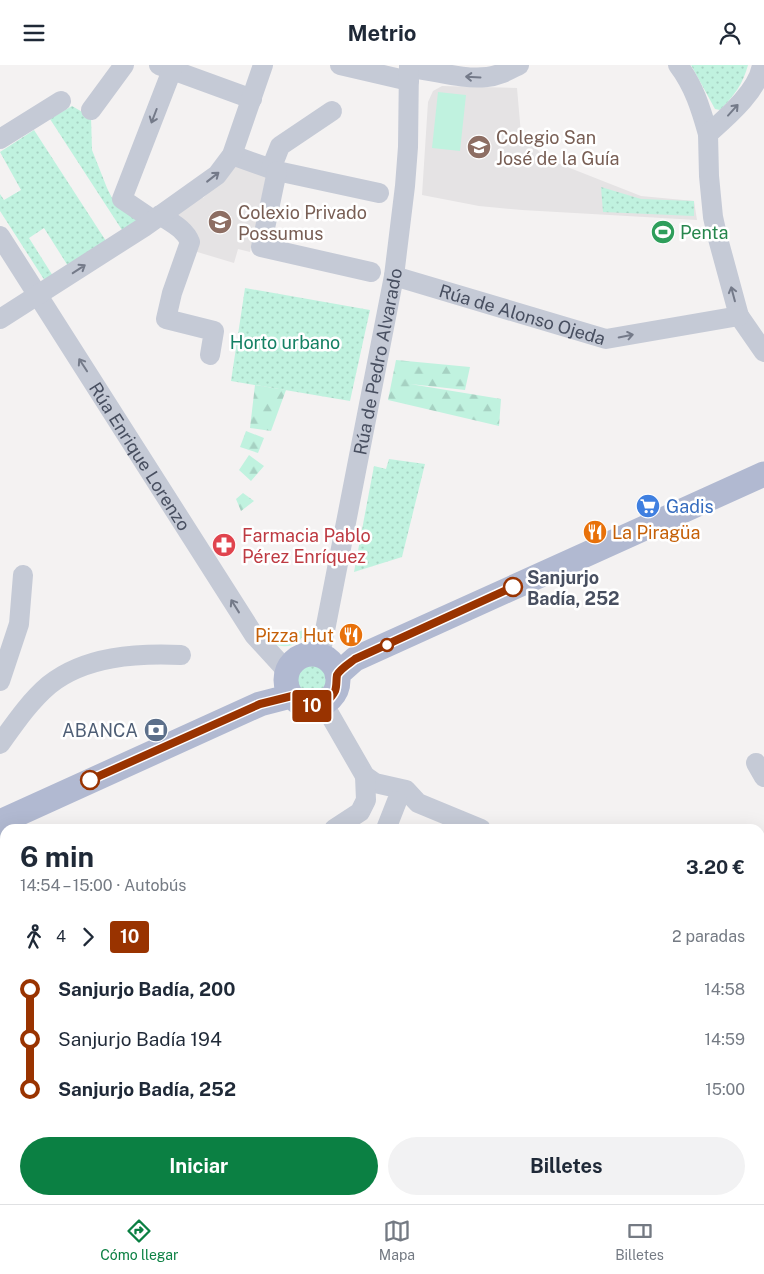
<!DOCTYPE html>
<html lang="es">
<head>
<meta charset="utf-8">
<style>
  body { margin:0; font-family:"Public Sans",sans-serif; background:#f2f2f3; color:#1f2937; height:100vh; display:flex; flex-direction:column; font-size:19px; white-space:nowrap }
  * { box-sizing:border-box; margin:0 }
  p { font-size:16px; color:#747a83 }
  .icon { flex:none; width:28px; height:28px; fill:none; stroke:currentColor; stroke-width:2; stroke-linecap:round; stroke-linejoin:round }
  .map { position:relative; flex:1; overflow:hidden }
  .panel { position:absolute; left:0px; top:759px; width:765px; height:381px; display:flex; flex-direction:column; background:#fff; border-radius:15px 15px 0 0; box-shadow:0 5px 20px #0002 }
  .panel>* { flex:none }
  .badge { padding:0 10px; border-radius:4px; font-size:18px; line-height:32px }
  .map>.badge { position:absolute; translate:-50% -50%; box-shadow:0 0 0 2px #fff }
  .legs { display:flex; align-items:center; gap:8px; height:55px; padding:0 20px; font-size:16px }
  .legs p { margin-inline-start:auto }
  .head { display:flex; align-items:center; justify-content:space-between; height:85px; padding:0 20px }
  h1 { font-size:28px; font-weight:700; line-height:38px }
  .action { display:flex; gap:10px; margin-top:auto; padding:10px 20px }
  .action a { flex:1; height:58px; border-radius:30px; background:#0b8043; color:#fff; font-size:20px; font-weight:700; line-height:58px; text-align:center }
  .action a+a { background:#f2f2f3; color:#1f2937 }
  ul { padding:0 20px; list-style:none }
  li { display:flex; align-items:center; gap:18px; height:50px; font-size:19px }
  li i { display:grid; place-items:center; width:8px; height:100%; margin:0 6px; background:currentColor }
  li i::after { content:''; width:12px; height:12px; margin:-6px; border:4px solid; border-radius:50%; background:#fff }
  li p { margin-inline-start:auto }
  li:first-child i { background:linear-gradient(#0000 50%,currentColor 0) }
  li:last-child i { background:linear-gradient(currentColor 50%,#0000 0) }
  header { display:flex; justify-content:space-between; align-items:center; height:65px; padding:0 20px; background:#fff; font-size:22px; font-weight:700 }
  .menu { display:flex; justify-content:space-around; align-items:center; height:70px; border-top:1px solid #e0e1e3; background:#fff; font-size:14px; color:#747a83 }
  .menu a { display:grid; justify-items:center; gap:2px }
  .menu .selected { color:#0b8043 }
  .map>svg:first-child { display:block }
  .education { fill:#e5e3e4 }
  .forest { fill:url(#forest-firs) }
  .park { fill:url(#park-dots) }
  .pitch { fill:#c0f2df }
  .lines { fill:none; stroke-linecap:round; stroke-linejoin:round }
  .minor { stroke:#c5cad6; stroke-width:20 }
  .major { stroke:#b1b9d1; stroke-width:25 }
  .highway { stroke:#8896c2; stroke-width:28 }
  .oneway { stroke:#747a89 }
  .line-1-casing { stroke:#fff; stroke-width:11 }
  .line-1 { stroke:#930; stroke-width:8 }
  .stop-1-dot { fill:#fff; stroke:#930; stroke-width:2.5 }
  .labels { text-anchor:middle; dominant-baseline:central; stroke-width:5; stroke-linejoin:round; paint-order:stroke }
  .education-label { font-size:18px; fill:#785e54; stroke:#fff; text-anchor:start }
  .leisure-label { font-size:18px; fill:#27864d; stroke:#fff; text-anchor:start }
  .street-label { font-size:18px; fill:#484f60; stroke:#fff }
  .park-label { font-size:18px; fill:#148164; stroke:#fff }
  .shop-label { font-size:18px; fill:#366cbe; stroke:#fff; text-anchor:start }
  .food-label { font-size:18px; fill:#c56008; stroke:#fff; text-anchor:start }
  .health-label { font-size:18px; fill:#be3a42; stroke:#fff; text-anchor:start }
  .stop-label { font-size:18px; font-weight:bold; fill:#484f60; stroke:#fff; text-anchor:start }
  .service-label { font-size:18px; fill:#4e5e75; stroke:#fff; text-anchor:end }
</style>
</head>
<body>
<header><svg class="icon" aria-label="menu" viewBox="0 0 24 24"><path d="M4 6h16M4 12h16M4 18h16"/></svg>Metrio<svg class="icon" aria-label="person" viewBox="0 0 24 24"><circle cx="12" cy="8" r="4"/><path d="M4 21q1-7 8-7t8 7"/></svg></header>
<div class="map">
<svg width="764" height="1139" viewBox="0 0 764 1139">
  <defs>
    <pattern id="forest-firs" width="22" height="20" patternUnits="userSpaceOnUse" patternTransform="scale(1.25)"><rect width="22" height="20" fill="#c0f2df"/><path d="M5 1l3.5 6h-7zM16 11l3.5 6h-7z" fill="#a6d1c2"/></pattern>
    <pattern id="park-dots" width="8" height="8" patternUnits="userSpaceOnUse" patternTransform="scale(1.25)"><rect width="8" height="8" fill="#c0f2df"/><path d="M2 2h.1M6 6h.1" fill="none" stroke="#a6d1c2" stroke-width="1.8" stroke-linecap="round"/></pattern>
  </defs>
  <rect width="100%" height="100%" fill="#f4f2f2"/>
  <path class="education" d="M442 21 517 23 521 69 547 94 641 131 694 136 697 155 522 145 479 141 422 130 428 37 433 26Z
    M234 100 266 112 250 187 238 184 234 198 194 186 172 145 199 128 203 133 221 116Z"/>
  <path class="forest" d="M396 295 470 302 465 325 410 319 501 334 499 361 388 335Z
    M255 320 286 325 271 366 250 363Z
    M246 366 264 373 258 388 240 382Z
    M249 390 264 401 251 416 239 405Z
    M243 428 254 436 241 446 236 434Z"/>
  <path class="park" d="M691 0H748C743 19 734 31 720 45L715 44Z
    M72 41 91 52 92 85 107 123 113 135 139 155 122 165 50 54Z
    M34 65 106 176 68 201 44 163 29 173 53 211 45 216 0 146V129L4 135 21 125 0 87Z
    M601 122 641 134 694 136V151L603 147Z
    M245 223 370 245 350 336 231 316Z
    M389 394 425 399 402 492 354 507 374 401 386 404Z
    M307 563C300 581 289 584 272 579Z
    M297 615a15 15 0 1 1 30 0a15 15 0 1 1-30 0Z"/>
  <path class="pitch" d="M438 27 466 30 460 86 432 83Z"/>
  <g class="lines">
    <g class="minor">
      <path d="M159 0 252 34"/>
      <path d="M340 0 409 16"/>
      <path d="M678 0C694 21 701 44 708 69"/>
      <path d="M762 0C758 26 727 52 708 69L709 111 713 152 717 170 739 251 764 287"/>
      <path d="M409 3C434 5 461 15 487 12 499 11 509 5 519 0"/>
      <path d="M91 45 124 0"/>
      <path d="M0 74 61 36"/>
      <path d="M232 90 277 106 379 128"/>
      <path d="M271 104 280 81 332 46"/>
      <path d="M277 106 261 182 371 207"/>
      <path d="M160 150C172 158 185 164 190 177L172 228 166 254 214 266 210 290"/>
      <path d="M153 155 122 134 172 5"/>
      <path id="s1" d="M0 171 254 570 287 606"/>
      <path id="s2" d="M394 211 606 274 739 251"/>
      <path d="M0 254 144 162 217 110 232 90 263 0"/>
      <path id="s3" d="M320 591 394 211 405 121 408 82 409 0"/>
      <path d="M0 616 19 559 23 510"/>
      <path d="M323 638 365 711 375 718 406 725 418 738 481 764"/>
      <path d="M0 679C15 658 30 636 49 620 85 591 137 588 181 590"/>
      <path d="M756 698 764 712"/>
      <path d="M334 764 360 747 366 735 365 711"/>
      <path d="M386 764 397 736"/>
      <path d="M0 770 5 779"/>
      <path d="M760 814 764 812"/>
      <path d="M0 939 5 943"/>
      <path d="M0 1133 5 1130"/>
      <path d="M171 1135 173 1139"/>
      <path d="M350 1139 353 1135"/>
      <path d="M471 1139 474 1135"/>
    </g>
    <path class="major" d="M286 615a26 26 0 1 1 52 0a26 26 0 1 1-52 0Z
      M337 610 355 594 764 409
      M0 757 260 639 291 631"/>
    <path class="highway" d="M760 960 764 957
      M760 986 764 983
      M543 1139 548 1135
      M578 1139 583 1135"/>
  </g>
  <defs><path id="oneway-shaft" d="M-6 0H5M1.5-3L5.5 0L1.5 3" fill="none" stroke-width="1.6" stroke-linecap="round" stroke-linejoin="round" transform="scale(1.25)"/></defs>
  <g class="oneway">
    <use href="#oneway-shaft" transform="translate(473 12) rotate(-177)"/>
    <use href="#oneway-shaft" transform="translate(733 45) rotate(-48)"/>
    <use href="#oneway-shaft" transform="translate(154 51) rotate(111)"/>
    <use href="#oneway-shaft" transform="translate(213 112) rotate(-38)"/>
    <use href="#oneway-shaft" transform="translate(79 204) rotate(-33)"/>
    <use href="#oneway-shaft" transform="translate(733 229) rotate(-105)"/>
    <use href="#oneway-shaft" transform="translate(626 271) rotate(-11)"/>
    <use href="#oneway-shaft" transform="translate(83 300) rotate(-123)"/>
    <use href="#oneway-shaft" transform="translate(235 541) rotate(-122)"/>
  </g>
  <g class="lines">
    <g class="line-1-casing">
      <path id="line-1" d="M90 715 260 639 292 631C304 644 326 644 335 626 337 621 336 615 337 610 340 604 350 598 355 594L513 522"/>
    </g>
    <use href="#line-1" class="line-1"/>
  </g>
  <defs>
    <g id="school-disc" transform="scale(1.25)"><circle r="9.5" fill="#8d6e63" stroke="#fff"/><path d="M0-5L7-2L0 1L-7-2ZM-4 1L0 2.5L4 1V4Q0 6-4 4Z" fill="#fff"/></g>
    <g id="stadium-disc" transform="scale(1.25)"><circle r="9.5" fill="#2e9e5b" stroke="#fff"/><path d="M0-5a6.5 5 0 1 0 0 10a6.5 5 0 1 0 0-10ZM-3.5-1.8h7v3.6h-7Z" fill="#fff"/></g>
    <g id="supermarket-disc" transform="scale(1.25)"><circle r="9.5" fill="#3f7fe0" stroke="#fff"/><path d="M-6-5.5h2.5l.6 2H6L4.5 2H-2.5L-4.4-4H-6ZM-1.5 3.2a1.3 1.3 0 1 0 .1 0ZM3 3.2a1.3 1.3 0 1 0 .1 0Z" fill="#fff"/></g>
    <g id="restaurant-disc" transform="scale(1.25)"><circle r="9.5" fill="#e8710a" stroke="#fff"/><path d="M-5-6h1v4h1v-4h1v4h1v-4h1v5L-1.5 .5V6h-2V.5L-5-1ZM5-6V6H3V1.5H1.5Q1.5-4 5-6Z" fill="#fff"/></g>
    <g id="pharmacy-disc" transform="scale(1.25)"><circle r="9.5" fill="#e0444e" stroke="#fff"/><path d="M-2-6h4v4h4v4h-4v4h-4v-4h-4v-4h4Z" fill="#fff"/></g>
    <g id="bank-disc" transform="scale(1.25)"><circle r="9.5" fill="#5c6f8a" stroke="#fff"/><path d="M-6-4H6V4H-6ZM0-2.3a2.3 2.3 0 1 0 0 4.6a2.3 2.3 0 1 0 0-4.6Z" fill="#fff"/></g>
  </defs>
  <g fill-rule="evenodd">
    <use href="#school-disc" x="479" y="82"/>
    <use href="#school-disc" x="220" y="157"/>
    <use href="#stadium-disc" x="663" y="167"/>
    <use href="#supermarket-disc" x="648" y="441"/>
    <use href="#restaurant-disc" x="595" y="467"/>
    <use href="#pharmacy-disc" x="224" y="480"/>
    <use href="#restaurant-disc" x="351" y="570"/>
    <use href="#bank-disc" x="156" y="665"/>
  </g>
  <g class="stop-1-dot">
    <circle cx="513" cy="522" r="9"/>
    <circle cx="387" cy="580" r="6"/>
    <circle cx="90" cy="715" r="9"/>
  </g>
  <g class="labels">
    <g class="education-label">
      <text x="496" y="72">Colegio San<tspan x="496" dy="21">José de la Guía</tspan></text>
      <text x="238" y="147">Colexio Privado<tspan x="238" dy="21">Possumus</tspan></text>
    </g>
    <g class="leisure-label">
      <text x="680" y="167">Penta</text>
    </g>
    <g class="street-label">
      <text stroke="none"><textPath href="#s2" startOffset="134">Rúa de Alonso Ojeda</textPath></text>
      <text stroke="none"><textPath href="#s3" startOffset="300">Rúa de Pedro Alvarado</textPath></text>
      <text stroke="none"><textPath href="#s1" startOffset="261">Rúa Enrique Lorenzo</textPath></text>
    </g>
    <g class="park-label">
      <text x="285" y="277">Horto urbano</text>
    </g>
    <g class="shop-label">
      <text x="666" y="441">Gadis</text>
    </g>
    <g class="food-label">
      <text x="612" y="467">La Piragüa</text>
      <text x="334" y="570" text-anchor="end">Pizza Hut</text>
    </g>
    <g class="health-label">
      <text x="242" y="470">Farmacia Pablo<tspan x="242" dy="21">Pérez Enríquez</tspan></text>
    </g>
    <g class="stop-label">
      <text x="527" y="512">Sanjurjo<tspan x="527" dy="21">Badía, 252</tspan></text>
    </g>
    <g class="service-label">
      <text x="138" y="665">ABANCA</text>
    </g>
  </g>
</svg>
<b class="badge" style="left:312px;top:641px;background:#930;color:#fff">10</b>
<section class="panel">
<div class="head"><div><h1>6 min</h1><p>14:54 – 15:00 · Autobús</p></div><b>3.20 €</b></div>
<div class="legs"><svg class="icon" aria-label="walk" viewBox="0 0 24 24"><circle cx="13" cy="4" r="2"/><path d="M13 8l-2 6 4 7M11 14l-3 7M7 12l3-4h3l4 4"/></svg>4<svg class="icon" aria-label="forward" viewBox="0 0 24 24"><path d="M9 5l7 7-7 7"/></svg><b class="badge" style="background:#930;color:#fff">10</b><p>2 paradas</p></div>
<ul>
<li><i style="color:#930"></i><b>Sanjurjo Badía, 200</b><p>14:58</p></li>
<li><i style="color:#930"></i><span>Sanjurjo Badía 194</span><p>14:59</p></li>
<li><i style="color:#930"></i><b>Sanjurjo Badía, 252</b><p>15:00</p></li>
</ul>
<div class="action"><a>Iniciar</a><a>Billetes</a></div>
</section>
</div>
<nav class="menu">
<a class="selected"><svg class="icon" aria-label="directions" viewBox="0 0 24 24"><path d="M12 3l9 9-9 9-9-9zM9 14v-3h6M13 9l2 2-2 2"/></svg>Cómo llegar</a>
<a><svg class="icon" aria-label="map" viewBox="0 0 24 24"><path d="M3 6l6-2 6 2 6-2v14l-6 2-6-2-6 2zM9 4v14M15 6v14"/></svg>Mapa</a>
<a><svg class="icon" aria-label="tickets" viewBox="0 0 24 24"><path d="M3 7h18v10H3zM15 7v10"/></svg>Billetes</a>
</nav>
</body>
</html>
